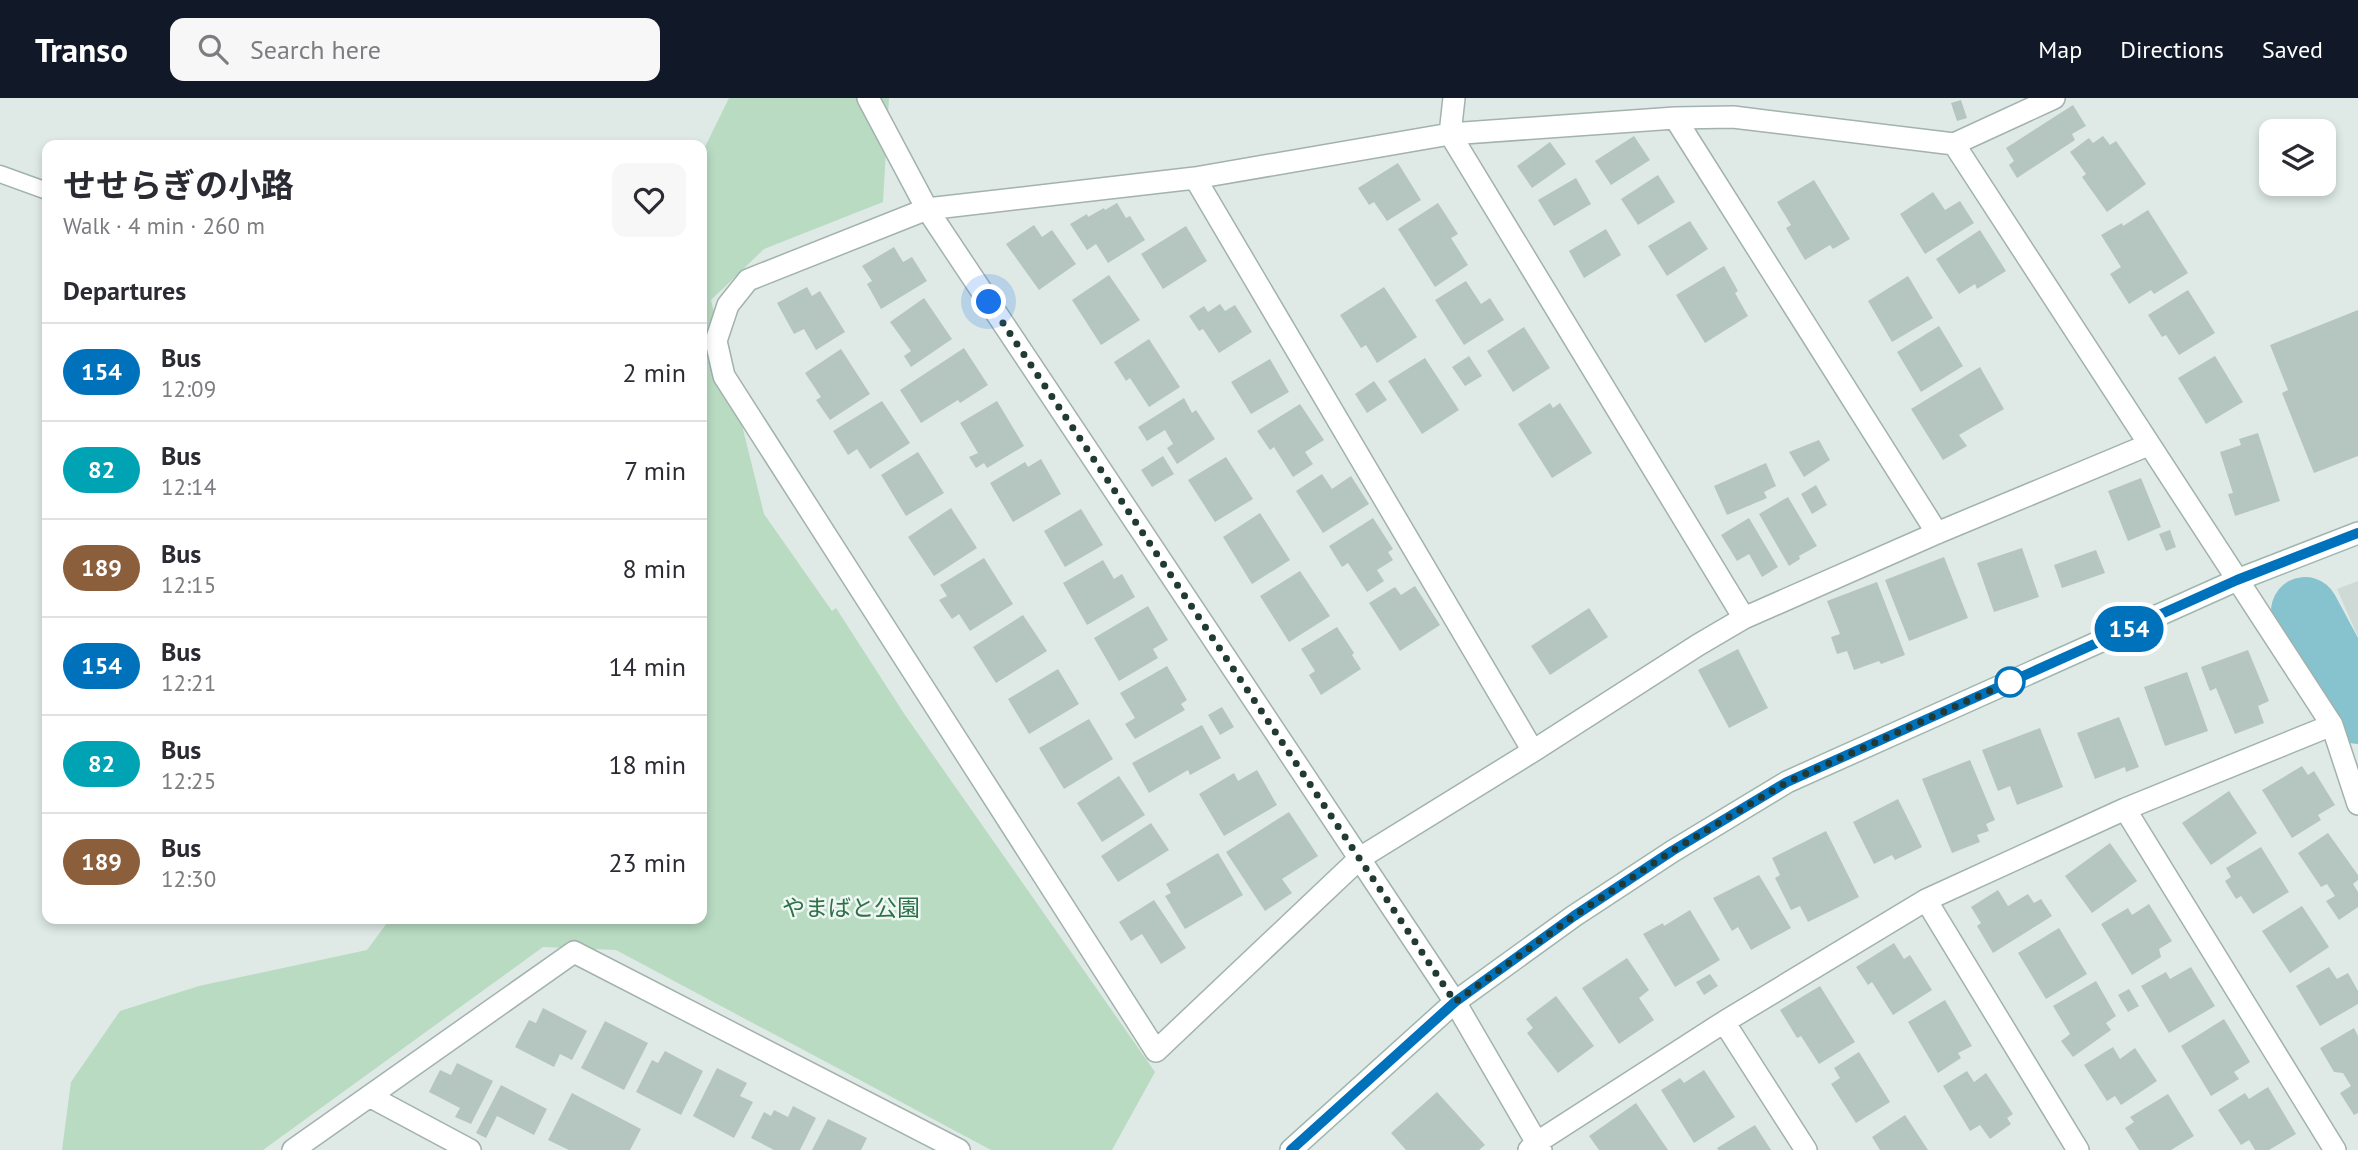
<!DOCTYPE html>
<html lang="en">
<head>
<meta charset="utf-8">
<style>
  body { margin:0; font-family:"PT Sans","Noto Sans JP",sans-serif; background:#f7f7f7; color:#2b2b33; height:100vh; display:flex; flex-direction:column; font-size:26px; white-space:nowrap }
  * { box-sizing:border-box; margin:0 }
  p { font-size:23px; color:#7c7c81 }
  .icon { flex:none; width:38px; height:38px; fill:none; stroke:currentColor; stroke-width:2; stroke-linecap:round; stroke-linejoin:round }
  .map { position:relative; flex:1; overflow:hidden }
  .sheet { position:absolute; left:42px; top:42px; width:665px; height:784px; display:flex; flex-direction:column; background:#fff; border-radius:14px; box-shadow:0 4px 10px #0003 }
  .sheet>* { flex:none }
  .badge { padding:0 14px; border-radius:23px; font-size:24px; line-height:46px }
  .controls { position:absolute; left:2259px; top:21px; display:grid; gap:14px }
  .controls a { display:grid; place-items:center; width:77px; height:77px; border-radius:14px; background:#fff; box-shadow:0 4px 10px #0003; font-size:35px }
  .you { position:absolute; width:35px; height:35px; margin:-18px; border:5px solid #fff; border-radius:50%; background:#1a73e8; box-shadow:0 0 0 10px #1a73e833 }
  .map>.badge { position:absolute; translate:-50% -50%; box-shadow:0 0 0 4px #fff }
  h2 { padding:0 21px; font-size:26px; line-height:63px }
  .round { display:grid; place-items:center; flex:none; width:74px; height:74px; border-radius:14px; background:#f7f7f7 }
  .headline { display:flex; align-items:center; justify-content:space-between; height:119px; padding:0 21px }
  h1 { font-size:33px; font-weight:700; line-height:52px }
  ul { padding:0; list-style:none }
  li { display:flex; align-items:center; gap:21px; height:98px; padding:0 21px; border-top:2px solid #e1e1e2 }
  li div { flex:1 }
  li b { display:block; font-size:26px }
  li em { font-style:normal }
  li .badge { min-width:77px; font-weight:700; text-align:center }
  header { display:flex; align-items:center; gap:42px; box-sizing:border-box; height:98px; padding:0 35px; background:#111827; color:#fff }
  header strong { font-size:33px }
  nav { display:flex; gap:38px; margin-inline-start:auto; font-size:24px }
  .search { width:490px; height:63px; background:#f7f7f7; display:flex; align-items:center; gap:18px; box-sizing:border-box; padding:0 24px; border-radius:14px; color:#7c7c81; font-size:26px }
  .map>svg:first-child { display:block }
  .built { fill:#cddad5 }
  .green { fill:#b8dbc2 }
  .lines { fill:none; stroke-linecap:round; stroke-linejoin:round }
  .river { stroke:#87c2cf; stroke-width:68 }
  .building { fill:#b5c5bf }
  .lane-casing { stroke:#a2b2ad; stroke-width:19 }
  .street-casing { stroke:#a2b2ad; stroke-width:24 }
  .secondary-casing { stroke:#9fb6ae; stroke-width:24 }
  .lane { stroke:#fff; stroke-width:16 }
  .street { stroke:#fff; stroke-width:21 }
  .secondary { stroke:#fff; stroke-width:21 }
  .line-casing { stroke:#fff; stroke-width:16 }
  .line { stroke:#0072bc; stroke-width:10 }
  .walk { stroke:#213a34; stroke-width:7; stroke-dasharray:0 12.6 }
  .stop-dot { fill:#fff; stroke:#0072bc; stroke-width:3.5 }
  .labels { text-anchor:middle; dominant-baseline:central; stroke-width:5; stroke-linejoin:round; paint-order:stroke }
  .park-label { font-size:23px; fill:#2c7048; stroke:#eff7f3 }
</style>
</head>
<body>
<header>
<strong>Transo</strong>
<div class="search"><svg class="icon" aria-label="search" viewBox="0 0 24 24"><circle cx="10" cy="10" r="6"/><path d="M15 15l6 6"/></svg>Search here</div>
<nav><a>Map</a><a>Directions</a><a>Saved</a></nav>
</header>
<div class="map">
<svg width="2358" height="1052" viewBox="0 0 2358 1052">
  <rect width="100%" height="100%" fill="#dfeae6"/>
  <path class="built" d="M2358 483V539L2337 491Z"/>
  <path class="green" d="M729 0H889L883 104 764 151 711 202 764 416 832 513 836 510 905 617 1155 974 1112 1052H991L616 852 543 849 263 1052H62L71 984 120 913 199 888 367 852 390 821H702V55Z"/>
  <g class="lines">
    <path class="river" d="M2305 513 2358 612"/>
  </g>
  <path class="building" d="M1961 2 1967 20 1957 23 1951 5Z
    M2073 7 2086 28 2072 36 2075 42 2017 80 2009 67 2014 63 2006 50Z
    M1634 38 1650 62 1611 87 1595 63Z
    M2103 38 2110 47 2116 43 2146 86 2107 114 2082 79 2086 76 2070 54 2089 40 2093 45Z
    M1550 44 1566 66 1532 90 1517 68Z
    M1398 65 1421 102 1387 123 1374 104 1369 107 1358 90Z
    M1658 77 1675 104 1638 127 1621 101Z
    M1576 80 1591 106 1554 128 1538 102Z
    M1814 82 1850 141 1833 151 1830 147 1805 162 1786 130 1791 127 1777 104Z
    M1933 94 1945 112 1960 103 1974 125 1925 156 1900 116Z
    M1117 105 1126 120 1130 118 1145 142 1108 165 1096 146 1087 152 1070 126 1087 116 1088 119 1104 110 1105 112Z
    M1438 105 1458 136 1451 140 1468 167 1435 189 1398 131Z
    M2148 112 2188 175 2154 196 2151 192 2129 206 2110 176 2121 169 2101 137 2122 125 2123 128Z
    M1690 123 1708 151 1667 178 1648 148Z
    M1034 127 1042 139 1052 132 1076 166 1039 192 1006 146Z
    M1186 128 1207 163 1163 191 1141 156Z
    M1606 131 1621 157 1584 180 1569 153Z
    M1980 132 2006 173 1977 191 1975 186 1959 196 1936 161Z
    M894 149 903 164 912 159 927 183 881 211 867 186 872 183 862 168Z
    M1724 168 1738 193 1735 195 1748 218 1705 245 1676 197Z
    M1109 177 1140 222 1101 247 1072 202Z
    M1908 178 1933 220 1892 244 1868 203Z
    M1466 183 1481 206 1490 200 1504 222 1464 247 1435 202Z
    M807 189 812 198 820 193 845 234 816 252 804 231 794 236 777 205Z
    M1384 189 1417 239 1377 265 1366 247 1361 250 1340 217Z
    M2188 192 2215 235 2179 257 2166 237 2162 239 2148 217Z
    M924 200 952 241 911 269 904 258 911 253 890 224Z
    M1220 206 1225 213 1235 207 1252 234 1219 255 1203 231 1199 233 1189 218 1204 208 1208 214Z
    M2358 212V358L2314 375 2282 295 2288 292 2270 247Z
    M1939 228 1963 268 1921 294 1897 254Z
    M1524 229 1550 270 1513 294 1487 253Z
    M1149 241 1180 289 1149 309 1130 280 1126 283 1114 264Z
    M964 250 988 287 960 305 958 302 921 325 900 292Z
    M841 251 870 296 830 322 816 302 821 299 805 275Z
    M1469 258 1482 278 1465 288 1452 269Z
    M2215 258 2243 304 2206 326 2178 280Z
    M1425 260 1459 312 1422 336 1388 283Z
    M1270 261 1289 294 1251 316 1231 284Z
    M1980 269 2004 311 1959 337 1967 348 1943 362 1911 311Z
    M1374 283 1387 302 1367 315 1355 296Z
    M1184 300 1192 315 1196 312 1215 341 1177 366 1167 350 1173 346 1165 332 1147 343 1138 329Z
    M882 303 910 345 870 371 857 351 848 357 833 333Z
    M997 303 1024 348 987 370 984 365 976 370 969 359 978 355 960 325Z
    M1550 305 1553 310 1560 305 1592 355 1552 380 1518 326Z
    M1300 306 1324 342 1305 354 1313 366 1293 379 1274 349 1270 352 1257 333Z
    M2258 335 2280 403 2235 418 2228 396 2233 395 2220 354 2241 347 2239 341Z
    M1819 342 1830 362 1804 379 1789 354Z
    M918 354 944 395 906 418 881 377Z
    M1163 358 1174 376 1152 389 1141 372Z
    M1226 359 1253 401 1215 424 1188 382Z
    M1041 361 1061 396 1013 424 990 385 1025 364 1028 369Z
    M1766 365 1776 388 1764 394 1767 400 1727 417 1714 388Z
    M1322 376 1332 391 1351 378 1369 406 1323 435 1296 393Z
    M2141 380 2161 429 2128 443 2108 393Z
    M1816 387 1827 407 1812 416 1801 396Z
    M1788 399 1817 448 1799 458 1800 461 1789 468 1759 416Z
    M951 410 977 450 934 478 908 439Z
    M1081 411 1103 447 1065 469 1044 433Z
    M1260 415 1290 462 1252 486 1223 439Z
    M1373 420 1393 451 1388 454 1393 462 1377 472 1384 483 1367 494 1348 465 1342 469 1329 448Z
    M1749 420 1778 469 1762 479 1749 456 1737 463 1721 437Z
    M2170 432 2176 449 2166 453 2159 436Z
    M2022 450 2039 499 1994 514 1977 465Z
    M2096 452 2105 475 2062 490 2054 467Z
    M1944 459 1968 520 1909 543 1885 482Z
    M984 460 1013 506 970 533 959 516 952 521 939 502 947 498 940 487Z
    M1103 462 1114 481 1122 476 1135 499 1087 527 1063 485Z
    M1300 473 1330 518 1289 544 1260 498Z
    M1877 484 1905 557 1881 566 1879 563 1854 572 1847 553 1837 556 1831 539 1840 536 1827 503Z
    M1415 488 1440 527 1400 553 1369 505 1395 489 1401 497Z
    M1148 508 1168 542 1153 551 1158 560 1119 583 1094 540Z
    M1589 510 1608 539 1550 577 1531 548Z
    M1023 517 1047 553 996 585 973 549Z
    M1337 529 1354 555 1352 557 1361 571 1321 597 1309 577 1315 573 1301 551Z
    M1738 551 1768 610 1729 630 1698 572Z
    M2248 552 2269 603 2258 608 2264 625 2235 636 2216 590 2210 593 2201 569Z
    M1167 568 1187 602 1181 606 1185 612 1135 641 1125 626 1135 620 1120 595Z
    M1058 571 1079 606 1029 636 1008 601Z
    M2187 574 2208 633 2165 648 2144 589Z
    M1222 609 1234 629 1220 637 1208 617Z
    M2119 619 2139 669 2126 674 2125 669 2095 681 2077 635Z
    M1089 621 1113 661 1064 691 1039 650Z
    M1202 627 1221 660 1190 677 1188 672 1149 695 1132 665Z
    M2040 630 2063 689 2017 707 2010 688 1998 693 1982 652Z
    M1970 662 1995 722 1986 726 1989 733 1977 737 1980 744 1952 755 1922 681Z
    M2302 668 2308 677 2314 673 2335 707 2318 717 2321 722 2292 740 2262 692Z
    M1257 672 1277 707 1224 738 1199 696 1234 675 1238 683Z
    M1119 678 1145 717 1102 744 1077 705Z
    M2229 693 2257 735 2211 767 2182 725Z
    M1898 701 1922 749 1895 762 1892 757 1874 766 1853 724Z
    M1289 714 1318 758 1282 781 1292 795 1265 813 1226 754Z
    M1151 725 1169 752 1118 784 1101 758Z
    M1826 733 1859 799 1808 824 1800 808 1791 812 1775 780 1780 777 1772 760Z
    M2328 735 2358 777V782L2353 786 2358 794V809L2339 822 2326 803 2335 798 2327 786 2321 789 2298 755Z
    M2110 745 2137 783 2092 815 2065 778Z
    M2261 749 2289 794 2253 816 2241 798 2236 801 2225 783 2231 779 2226 770Z
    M1218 755 1243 797 1185 831 1165 798 1171 795 1166 786Z
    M1759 777 1791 830 1751 852 1738 829 1732 833 1713 800Z
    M1998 792 2008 808 2028 796 2034 805 2041 801 2052 818 1993 855 1977 828 1981 825 1971 809Z
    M1154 802 1186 850 1161 866 1142 836 1131 843 1119 824Z
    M2149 806 2172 843 2159 851 2161 859 2132 877 2101 826 2128 810 2132 817Z
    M2302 808 2329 849 2290 875 2262 833Z
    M1690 812 1720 862 1675 889 1643 836 1663 825 1664 828Z
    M2059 830 2087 876 2046 901 2018 855Z
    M1894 845 1904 861 1910 857 1932 892 1893 917 1872 884 1868 887 1856 869Z
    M1627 860 1649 892 1639 900 1654 922 1619 946 1582 890Z
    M2191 869 2215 908 2169 935 2141 888 2166 874 2170 881Z
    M2329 869 2337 881 2348 875 2358 893V906L2320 928 2296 888Z
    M1710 876 1718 888 1704 897 1696 884Z
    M2096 883 2116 918 2106 925 2111 932 2073 959 2061 943 2070 936 2053 908Z
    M1820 888 1855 944 1819 966 1801 938 1797 940 1780 912Z
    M2129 891 2139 908 2128 914 2118 897Z
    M1556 898 1594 948 1558 975 1527 935 1533 930 1526 921Z
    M1945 902 1972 948 1958 955 1961 960 1938 975 1908 924Z
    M543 910 587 933 572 962 560 956 554 969 515 949 529 922 536 925Z
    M2224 921 2250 964 2234 974 2239 981 2211 998 2181 948Z
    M605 923 648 945 624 992 581 970Z
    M2354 930 2358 938V1015L2354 1017 2340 995 2351 988 2343 975 2334 974 2320 950Z
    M2113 949 2120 961 2135 950 2157 983 2121 1007 2115 998 2107 1003 2084 967Z
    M665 953 703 973 681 1017 636 994 652 962 658 965Z
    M1859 954 1890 1004 1856 1025 1831 986 1840 980 1834 970Z
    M457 965 493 983 471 1026 455 1019 460 1010 429 994 440 972 451 977Z
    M717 970 747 985 740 998 753 1004 734 1040 693 1018Z
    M1704 972 1735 1019 1694 1045 1661 992 1680 980 1684 985Z
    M1967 973 1974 984 1986 975 2013 1016 2007 1020 2011 1026 1990 1041 1980 1027 1970 1033 1943 988Z
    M501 987 547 1011 534 1037 497 1018 486 1040 476 1035Z
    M2268 989 2296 1036 2269 1052H2255L2249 1042 2241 1047 2218 1012 2245 995 2249 1001Z
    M1437 994 1485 1047 1479 1052H1406L1391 1035Z
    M572 995 641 1031 630 1052H569L548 1042Z
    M2168 996 2194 1038 2171 1052H2139L2125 1030 2134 1024 2130 1019Z
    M1636 1005 1668 1052H1599L1589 1038Z
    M793 1008 816 1020 800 1052H774L751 1040 764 1014 771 1018 774 1012 788 1019Z
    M1905 1017 1928 1052H1880L1872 1039Z
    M828 1021 867 1040 861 1052H812Z
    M1755 1027 1771 1052H1718L1717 1050Z"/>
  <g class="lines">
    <g class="lane-casing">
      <path id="lane" d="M0 76 47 93"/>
    </g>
    <g class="street-casing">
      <path id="street" d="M868 0 927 111 1455 904 1541 1052
        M1454 0 1450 36 1744 520
        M2054 0 1954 46 1733 19 1675 20 1450 36 1195 80 927 111 748 182 728 207 716 243 724 278 1156 953 1360 760 1533 653 1698 547 1744 520 1937 435 2148 347
        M1675 20 1937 435
        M1954 46 2332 627 2358 706
        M1195 80 1533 653
        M2125 711 2335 1052
        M1926 802 2078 1052
        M1724 924 1806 1052
        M371 999 470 1052
        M293 1052 574 854 959 1052
        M1529 1052 1536 1045 1724 924 1926 802 2125 711 2332 627"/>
    </g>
    <g class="secondary-casing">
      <path id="secondary" d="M1291 1052 1455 904 1574 818 1673 753 1787 684 2237 482 2358 435"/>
    </g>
    <use href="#lane" class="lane"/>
    <use href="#street" class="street"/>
    <use href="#secondary" class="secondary"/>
  </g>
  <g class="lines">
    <g class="line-casing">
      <path id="line" d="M1291 1052 1455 904 1574 818 1672 753 1787 684 2237 482 2358 435"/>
    </g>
    <use href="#line" class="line"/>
    <path class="walk" d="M989 204 1455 904 1574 818 1672 753 1787 684 2012 583 2010 584"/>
  </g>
  <circle class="stop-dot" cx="2010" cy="584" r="14"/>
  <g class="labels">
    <g class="park-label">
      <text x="851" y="809">やまばと公園</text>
    </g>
  </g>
</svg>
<div class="controls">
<a><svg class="icon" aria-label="layers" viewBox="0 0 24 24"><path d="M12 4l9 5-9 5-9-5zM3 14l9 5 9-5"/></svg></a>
</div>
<div class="you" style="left:989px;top:204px"></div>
<b class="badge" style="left:2129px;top:531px;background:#0072bc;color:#fff">154</b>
<section class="sheet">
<div class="headline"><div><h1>せせらぎの小路</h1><p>Walk · 4 min · 260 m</p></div><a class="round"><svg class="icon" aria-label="heart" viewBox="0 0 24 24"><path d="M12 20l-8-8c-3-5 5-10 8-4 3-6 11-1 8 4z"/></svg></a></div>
<h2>Departures</h2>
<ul>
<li><span class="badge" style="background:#0072bc;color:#fff">154</span><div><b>Bus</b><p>12:09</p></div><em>2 min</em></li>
<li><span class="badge" style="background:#00a3b4;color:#fff">82</span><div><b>Bus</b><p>12:14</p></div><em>7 min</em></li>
<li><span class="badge" style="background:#8b5e3c;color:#fff">189</span><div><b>Bus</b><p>12:15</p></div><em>8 min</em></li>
<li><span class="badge" style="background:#0072bc;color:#fff">154</span><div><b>Bus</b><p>12:21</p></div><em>14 min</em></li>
<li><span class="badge" style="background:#00a3b4;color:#fff">82</span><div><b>Bus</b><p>12:25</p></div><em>18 min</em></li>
<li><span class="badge" style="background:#8b5e3c;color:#fff">189</span><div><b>Bus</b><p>12:30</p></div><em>23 min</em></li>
</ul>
</section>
</div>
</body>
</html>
